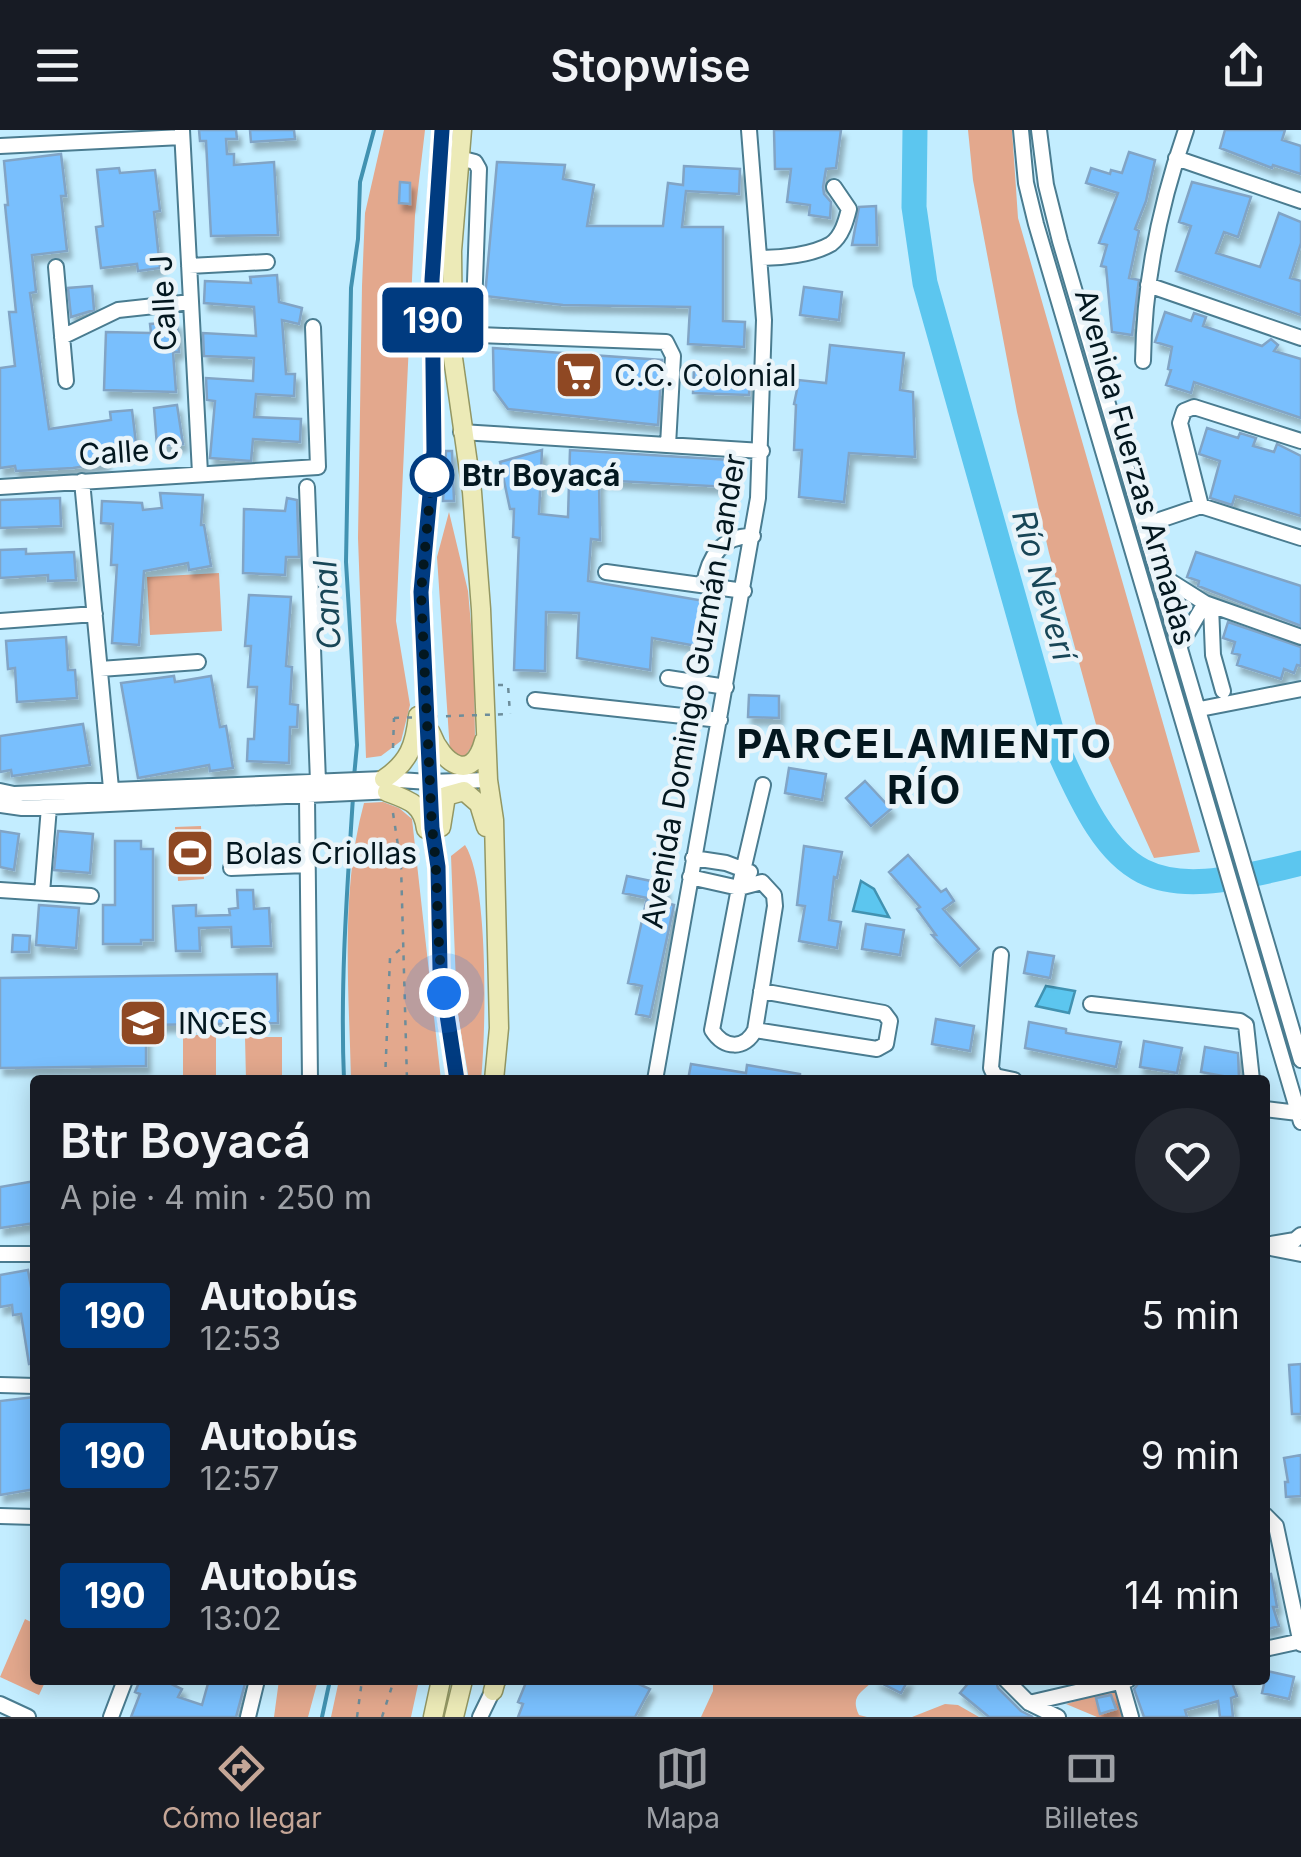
<!DOCTYPE html>
<html lang="es">
<head>
<meta charset="utf-8">
<style>
  body { margin:0; font-family:Inter,sans-serif; background:#242831; color:#f1f3f6; height:100vh; display:flex; flex-direction:column; font-size:38px; white-space:nowrap }
  * { box-sizing:border-box; margin:0 }
  p { font-size:32px; color:#9ea1a6 }
  .icon { flex:none; width:55px; height:55px; fill:none; stroke:currentColor; stroke-width:2; stroke-linecap:round; stroke-linejoin:round }
  .map { position:relative; flex:1; overflow:hidden }
  .side { position:absolute; left:30px; top:945px; width:1240px; height:610px; display:flex; flex-direction:column; background:#171b24; border-radius:10px; box-shadow:0 5px 25px #0003 }
  .side>* { flex:none }
  .badge { padding:0 20px; border-radius:8px; font-size:35px; line-height:65px }
  .you { position:absolute; width:50px; height:50px; margin:-25px; border:8px solid #fff; border-radius:50%; background:#1a73e8; box-shadow:0 0 0 15px #1a73e833 }
  .map>.badge { position:absolute; translate:-50% -50%; box-shadow:0 0 0 5px #fff }
  .round { display:grid; place-items:center; flex:none; width:105px; height:105px; border-radius:52px; background:#242831 }
  .headline { display:flex; align-items:center; justify-content:space-between; height:170px; padding:0 30px }
  h1 { font-size:48px; font-weight:600; line-height:75px }
  ul { padding:0; list-style:none }
  li { display:flex; align-items:center; gap:30px; height:140px; padding:0 30px }
  li div { flex:1 }
  li b { display:block; font-size:38px }
  li em { font-style:normal }
  li .badge { min-width:110px; font-weight:700; text-align:center }
  header { display:flex; justify-content:space-between; align-items:center; height:130px; padding:0 30px; background:#171b24; font-size:45px; font-weight:600 }
  .dock { display:flex; justify-content:space-around; align-items:center; height:140px; border-top:2px solid #363941; background:#171b24; font-size:28px; color:#9ea1a6 }
  .dock a { display:grid; justify-items:center; gap:5px }
  .dock .current { color:#c5a697 }
  .map>svg:first-child { display:block }
  .green { fill:#e3a88d }
  .water { fill:#5cc6ef; stroke:#4192b1; stroke-width:2.5 }
  .lines { fill:none; stroke-linecap:round; stroke-linejoin:round }
  .stream { stroke:#4192b1; stroke-width:4 }
  .river { stroke:#5cc6ef; stroke-width:25 }
  .building { fill:#79bffd; stroke:#81a4c5; stroke-width:2.5; filter:url(#shadow) }
  .minor-casing { stroke:#4a7c90; stroke-width:18 }
  .major-casing { stroke:#939763; stroke-width:21 }
  .path { stroke:#6d8d9a; stroke-width:2.5; stroke-dasharray:5 8; stroke-linecap:butt }
  .minor { stroke:#fff; stroke-width:14 }
  .major { stroke:#eceab7; stroke-width:18 }
  .path-bridge { stroke:#6d8d9a; stroke-width:2.5; stroke-dasharray:5 8; stroke-linecap:butt }
  .line-casing { stroke:#fff; stroke-width:22 }
  .line { stroke:#003b80; stroke-width:15 }
  .walk { stroke:#03171f; stroke-width:10; stroke-dasharray:0 18 }
  .stop-dot { fill:#fff; stroke:#003b80; stroke-width:5 }
  .labels { text-anchor:middle; dominant-baseline:central; stroke-width:9; stroke-linejoin:round; paint-order:stroke }
  .street-label { font-size:30px; fill:#03171f; stroke:#eaf4f9 }
  .poi-label { font-size:30px; fill:#03171f; stroke:#eaf4f9; text-anchor:start }
  .stop-label { font-size:30px; font-weight:bold; fill:#03171f; stroke:#eaf4f9; text-anchor:start }
  .water-label { font-size:32px; font-style:italic; fill:#184657; stroke:#eaf4f9 }
  .district-label { font-size:40px; font-weight:bold; letter-spacing:2.5px; fill:#03171f; stroke:#eaf4f9 }
</style>
</head>
<body>
<header><svg class="icon" aria-label="menu" viewBox="0 0 24 24"><path d="M4 6h16M4 12h16M4 18h16"/></svg>Stopwise<svg class="icon" aria-label="share" viewBox="0 0 24 24"><path d="M12 15V3M7 8l5-5 5 5M5 13v7h14v-7"/></svg></header>
<div class="map">
<svg width="1301" height="1587" viewBox="0 0 1301 1587">
  <defs>
    <filter id="shadow"><feDropShadow dx="4" dy="7" stdDeviation="2.5" flood-color="#0004"/></filter>
  </defs>
  <rect width="100%" height="100%" fill="#c3edff"/>
  <path class="green" d="M384 0H425L415 85 396 491 410 575 401 611 381 626 366 628 358 408 362 156 365 83Z
    M968 0H1012L1018 88 1200 722 1154 728 1100 609 1049 423 1017 282 973 50Z
    M449 382 468 461 474 529 475 611 464 628 450 622 437 427Z
    M219 443 222 501 150 505 147 447Z
    M383 672 399 678 412 689 441 950H351C349 859 340 761 364 673Z
    M201 696 204 749 178 751 175 697Z
    M465 715C489 752 486 902 481 950H469L457 879 451 726Z
    M183 905H216V950H183Z
    M245 907H282V950H246Z
    M25 1489 35 1494V1550H46L39 1565 0 1547Z
    M279 1550H318L308 1587H274Z
    M339 1550H419L411 1587H331Z
    M713 1550H874C861 1563 850 1566 859 1585L867 1587H701L713 1561Z
    M1116 1559 1122 1587H1097L1066 1574Z
    M945 1574 958 1575 979 1587H912Z"/>
  <path class="water" d="M861 751 874 759 889 787 853 781Z
    M1046 856 1075 861 1069 883 1036 876Z"/>
  <g class="lines">
    <path class="stream" d="M354 647 357 615 346 432 351 158 358 109 360 52 374 0
      M344 950C340 855 347 761 353 667
      M322 1587 330 1550"/>
    <path class="river" d="M915 0 914 77 925 153 1054 610C1117 756 1146 773 1301 733"/>
  </g>
  <path class="building" d="M199 0H236L237 9H226L227 24H234V35L274 32 278 105 211 106 206 11H200Z
    M250 0H294L295 9 251 12Z
    M774 0H841L836 38 826 39 823 57 824 64 831 72 830 88 809 85 810 75 787 72 791 39H775Z
    M1225 0H1285L1282 10 1301 16V44L1273 35 1272 38 1220 18Z
    M1129 22 1155 30 1146 71 1135 99 1139 101 1129 148 1139 150 1132 205 1112 202 1106 137 1101 136 1107 115 1099 113 1118 63 1086 53 1091 38 1110 44 1111 40 1122 43Z
    M61 24 66 66H61L67 121 32 125 36 162 30 163 49 299 111 290 110 282 132 280 137 322 105 325 106 333 73 338 16 341 15 336 0 338V238L15 236 9 182H16L5 75H8L4 31Z
    M497 32 565 35 563 49 594 55 587 96H663L668 53 683 55 684 36 740 39 739 64 686 61 682 97H723V191L745 192 744 217 688 214 690 177 563 175 485 166Z
    M119 38 120 43 155 40 160 81 154 82 160 138 138 141 137 134 101 138 96 97 103 96 97 40Z
    M400 52 410 53V74L399 73Z
    M1192 52 1251 67 1238 107 1224 102 1216 123 1260 137 1279 83 1301 92V113L1290 148 1301 151V185L1176 141 1191 96 1179 92Z
    M876 76 877 115H852L859 77Z
    M277 145 279 172 302 178 299 194 282 190 286 244H295L294 266 256 264 254 287 301 289 300 312 253 309 251 331 210 328 215 271 207 270 206 248 253 251 254 228 204 226 203 203 256 206 254 177 204 173 205 151 251 153 250 147Z
    M92 156 94 180 71 187 68 158Z
    M804 157 842 162 839 190 800 185Z
    M1165 182 1191 191 1194 183 1206 187 1203 196 1262 216 1271 209 1278 215 1274 221 1301 229V288L1194 252 1191 263 1166 255 1171 240 1168 239 1172 217 1155 212Z
    M177 192 179 222H173L176 262 104 260 106 202 151 203 150 194Z
    M830 215 904 223 900 260 913 262 915 327 849 323 844 372 799 367 802 320H794L796 275 794 274 799 250 826 253Z
    M493 218 662 230 658 295 508 279 494 260Z
    M694 238 750 241 749 265 693 263Z
    M177 275 183 314 157 316 154 278Z
    M1207 298 1238 308 1240 303 1256 308 1253 316 1274 322 1277 314 1301 326V386L1235 366 1232 375 1210 368 1220 331 1199 324Z
    M542 320 539 384 568 387 570 320 731 330 729 357 599 350 600 410 591 409 588 451 710 472 702 517 652 508 650 540 577 528 579 483 546 482 545 541 514 540 519 408 513 407 514 379H510L500 332Z
    M446 321H452L454 371H443Z
    M160 363 203 365 201 395H204L211 436 189 440 188 433 144 441 139 515 112 513 117 435H111L113 394 101 393 102 371 142 373 143 380 162 378Z
    M60 368 61 396 0 398V370Z
    M287 368 297 370 299 427H286L285 445 243 443 244 379 285 381Z
    M26 419V424L74 422 76 450 48 451V445L0 448V420Z
    M1196 422 1301 456V496L1198 456 1199 451 1187 447Z
    M249 465 291 467 286 536 292 537 290 574 298 575 297 597H290L289 633 247 631 248 609H254L257 557H248L251 516H245Z
    M1228 492 1301 517V536L1297 535 1294 543 1284 539 1281 549 1237 535 1240 525 1232 523 1235 512 1223 508Z
    M66 507 68 540H75L77 568 17 572 15 538 8 539 6 511Z
    M174 546 175 552 211 546 220 597 226 596 233 638 210 641 209 635 138 648 121 553Z
    M749 565 779 566V588L748 587Z
    M83 594 90 635 12 646 11 640 0 642V606Z
    M789 638 826 644 822 670 785 663Z
    M865 651 891 679 871 696 846 668Z
    M0 701 19 704 14 740 0 737Z
    M58 701 93 704 90 743 54 740Z
    M115 711H141V719H153V810H141V814H103V775H115Z
    M804 716 842 722 837 748 834 747 829 790 841 792 837 818 799 811 805 776 797 775Z
    M908 725 941 762 946 759 954 771 943 779 979 819 960 836 932 805H936L917 779 920 777 889 742Z
    M627 746 651 751 650 755 666 759 663 772 674 775 650 887 636 884 642 856 628 853 647 768 623 763Z
    M237 760H253L254 779 269 778 271 816 232 817 231 797 199 798 200 821H176L173 776 196 775V786L230 785 229 779 238 778Z
    M39 775 79 778 76 818 36 815Z
    M866 794 904 800 900 825 862 819Z
    M13 805 30 806 29 822H12Z
    M1028 822 1054 826 1050 848 1024 843Z
    M277 844 278 893 146 895V936L0 938V848Z
    M936 889 974 896 970 921 932 914Z
    M1029 892 1066 899V903L1121 912 1116 937 1025 918Z
    M1144 911 1182 918 1177 943 1140 937Z
    M1205 917 1238 923 1239 949 1201 942Z
    M691 934 746 943 747 935 800 944V950H688Z
    M35 1051V1093L0 1098V1057Z
    M28 1140 35 1179V1233L29 1234 21 1184 13 1185 12 1175 0 1177V1145Z
    M1301 1234V1284H1292L1289 1235Z
    M35 1267V1359L0 1365V1271Z
    M1301 1325V1366L1286 1367 1285 1352H1288L1284 1328Z
    M1271 1444 1277 1477H1273L1279 1496 1265 1500V1445Z
    M1267 1541 1294 1547 1289 1569 1262 1563Z
    M140 1550H163L182 1559 178 1567 202 1575 209 1550H246L236 1587H131L140 1564 135 1562Z
    M527 1550H630L650 1559 635 1587H518L523 1574 518 1572Z
    M875 1550H908L901 1563Z
    M971 1550H996L998 1558 1021 1581 1033 1587H989L960 1563Z
    M1141 1550H1231L1237 1566 1231 1568 1233 1587H1220L1218 1571 1185 1580 1187 1587H1144L1134 1559Z
    M1111 1565 1116 1579 1100 1584 1096 1568Z"/>
  <g class="lines">
    <g class="minor-casing">
      <path id="minor" d="M182 0 200 343
        M1021 0 1026 53 1036 94 1301 992
        M1039 0 1046 55 1060 111 1301 930
        M0 16 182 7
        M1176 28 1301 71
        M760 128C781 128 812 125 831 114 842 106 846 91 849 79L834 57
        M189 136 267 132
        M56 137 66 251
        M1148 155 1301 208
        M453 196 474 179 479 39 475 32 459 28
        M453 204 666 212 673 226 668 315
        M62 207 118 180 191 172
        M1143 231C1144 153 1160 74 1186 0
        M461 302 762 321
        M82 351 112 669
        M0 357 318 337 313 197
        M307 357 318 652
        M1201 376 1180 293 1184 281 1194 277 1301 311
        M1145 395 1201 376 1301 408
        M606 442 744 461
        M1159 444 1205 473 1301 507
        M704 455C708 427 723 405 753 406
        M1211 476 1213 525 1223 561
        M0 491 95 484
        M1181 514 1205 473
        M100 539 198 532
        M668 548 726 557
        M535 570 720 590
        M1200 579 1301 559
        M0 661 14 664 384 649 429 652 488 650
        M307 667 310 950
        M0 675 22 678 394 661
        M693 728 726 733 750 742
        M231 738 308 735
        M690 747 739 758 763 655
        M762 752 774 765 775 776 755 900C745 920 724 919 712 900L739 758Z
        M0 760 91 766
        M42 763 49 677
        M1001 825 991 938 995 946 1014 950
        M1091 874 1240 891 1246 895 1252 950
        M755 900 877 919 886 914 890 891 884 883 761 861
        M655 950 758 368 764 190 749 0
        M1265 979 1298 983
        M1265 1115 1295 1110 1301 1105
        M1271 1118 1301 1124
        M0 1124H35
        M0 1255 35 1256
        M1265 1385 1276 1396 1301 1514
        M0 1386 35 1387
        M1265 1519 1301 1511
        M1006 1550 1029 1573 1058 1587
        M1121 1552 1131 1587
        M1029 1573 1128 1550
        M0 1574 28 1587
        M111 1587 125 1550
        M248 1587 257 1550
        M480 1587 497 1552"/>
    </g>
    <g class="major-casing">
      <path id="major" d="M442 0 432 151 434 321 421 461 432 698 438 737 440 839 457 950
        M462 0 452 121 453 228 472 362 481 479 488 650 494 690 499 898 494 950
        M431 603C442 633 472 655 484 611
        M384 649C409 632 415 615 418 586
        M387 662C409 670 423 674 426 699
        M441 697 446 666 464 661 479 674 486 697
        M493 1561 496 1550
        M433 1587 441 1550
        M454 1587 463 1550"/>
    </g>
    <path class="path" d="M498 555H508L510 584
      M393 618 394 588
      M393 683 401 735 407 950
      M385 950 390 828 404 816
      M357 1587 362 1550
      M382 1587 394 1550"/>
    <use href="#minor" class="minor"/>
    <use href="#major" class="major"/>
    <path class="path-bridge" d="M394 588 510 584"/>
  </g>
  <g class="lines">
    <g class="line-casing">
      <path id="line" d="M442 0 432 150 434 321 421 462 432 698 438 737 440 839 457 950"/>
    </g>
    <use href="#line" class="line"/>
    <path class="walk" d="M432 345 421 462 432 698C440 753 435 809 444 863"/>
  </g>
  <defs>
    <g id="supermarket-square" transform="scale(2.5)"><rect x="-9" y="-9" width="18" height="18" rx="4" fill="#8f4823" stroke="#eaf4f9"/><path d="M-6-5.5h2.5l.6 2H6L4.5 2H-2.5L-4.4-4H-6ZM-1.5 3.2a1.3 1.3 0 1 0 .1 0ZM3 3.2a1.3 1.3 0 1 0 .1 0Z" fill="#fff"/></g>
    <g id="stadium-square" transform="scale(2.5)"><rect x="-9" y="-9" width="18" height="18" rx="4" fill="#8f4823" stroke="#eaf4f9"/><path d="M0-5a6.5 5 0 1 0 0 10a6.5 5 0 1 0 0-10ZM-3.5-1.8h7v3.6h-7Z" fill="#fff"/></g>
    <g id="university-square" transform="scale(2.5)"><rect x="-9" y="-9" width="18" height="18" rx="4" fill="#8f4823" stroke="#eaf4f9"/><path d="M0-5L7-2L0 1L-7-2ZM-4 1L0 2.5L4 1V4Q0 6-4 4Z" fill="#fff"/></g>
  </defs>
  <g fill-rule="evenodd">
    <use href="#supermarket-square" x="579" y="245"/>
    <use href="#stadium-square" x="190" y="723"/>
    <use href="#university-square" x="143" y="893"/>
  </g>
  <circle class="stop-dot" cx="432" cy="345" r="20"/>
  <g class="labels">
    <g class="street-label">
      <text transform="translate(163 173) rotate(-93)">Calle J</text>
      <text transform="translate(129 321) rotate(-4)">Calle C</text>
      <text transform="translate(1136 337) rotate(74)">Avenida Fuerzas Armadas</text>
      <text transform="translate(693 561) rotate(-80)">Avenida Domingo Guzmán Lander</text>
    </g>
    <g class="poi-label">
      <text x="614" y="245">C.C. Colonial</text>
      <text x="225" y="723">Bolas Criollas</text>
      <text x="178" y="893">INCES</text>
    </g>
    <g class="stop-label">
      <text x="462" y="345">Btr Boyacá</text>
    </g>
    <g class="water-label">
      <text transform="translate(1044 455) rotate(74)">Río Neverí</text>
      <text transform="translate(327 475) rotate(-93)">Canal</text>
    </g>
    <g class="district-label">
      <text x="925" y="613">PARCELAMIENTO<tspan x="925" dy="46">RÍO</tspan></text>
    </g>
  </g>
</svg>
<div class="you" style="left:444px;top:863px"></div>
<b class="badge" style="left:433px;top:190px;background:#003b80;color:#fff">190</b>
<section class="side">
<div class="headline"><div><h1>Btr Boyacá</h1><p>A pie · 4 min · 250 m</p></div><a class="round"><svg class="icon" aria-label="heart" viewBox="0 0 24 24"><path d="M12 20l-8-8c-3-5 5-10 8-4 3-6 11-1 8 4z"/></svg></a></div>
<ul>
<li><span class="badge" style="background:#003b80;color:#fff">190</span><div><b>Autobús</b><p>12:53</p></div><em>5 min</em></li>
<li><span class="badge" style="background:#003b80;color:#fff">190</span><div><b>Autobús</b><p>12:57</p></div><em>9 min</em></li>
<li><span class="badge" style="background:#003b80;color:#fff">190</span><div><b>Autobús</b><p>13:02</p></div><em>14 min</em></li>
</ul>
</section>
</div>
<nav class="dock">
<a class="current"><svg class="icon" aria-label="directions" viewBox="0 0 24 24"><path d="M12 3l9 9-9 9-9-9zM9 14v-3h6M13 9l2 2-2 2"/></svg>Cómo llegar</a>
<a><svg class="icon" aria-label="map" viewBox="0 0 24 24"><path d="M3 6l6-2 6 2 6-2v14l-6 2-6-2-6 2zM9 4v14M15 6v14"/></svg>Mapa</a>
<a><svg class="icon" aria-label="tickets" viewBox="0 0 24 24"><path d="M3 7h18v10H3zM15 7v10"/></svg>Billetes</a>
</nav>
</body>
</html>
